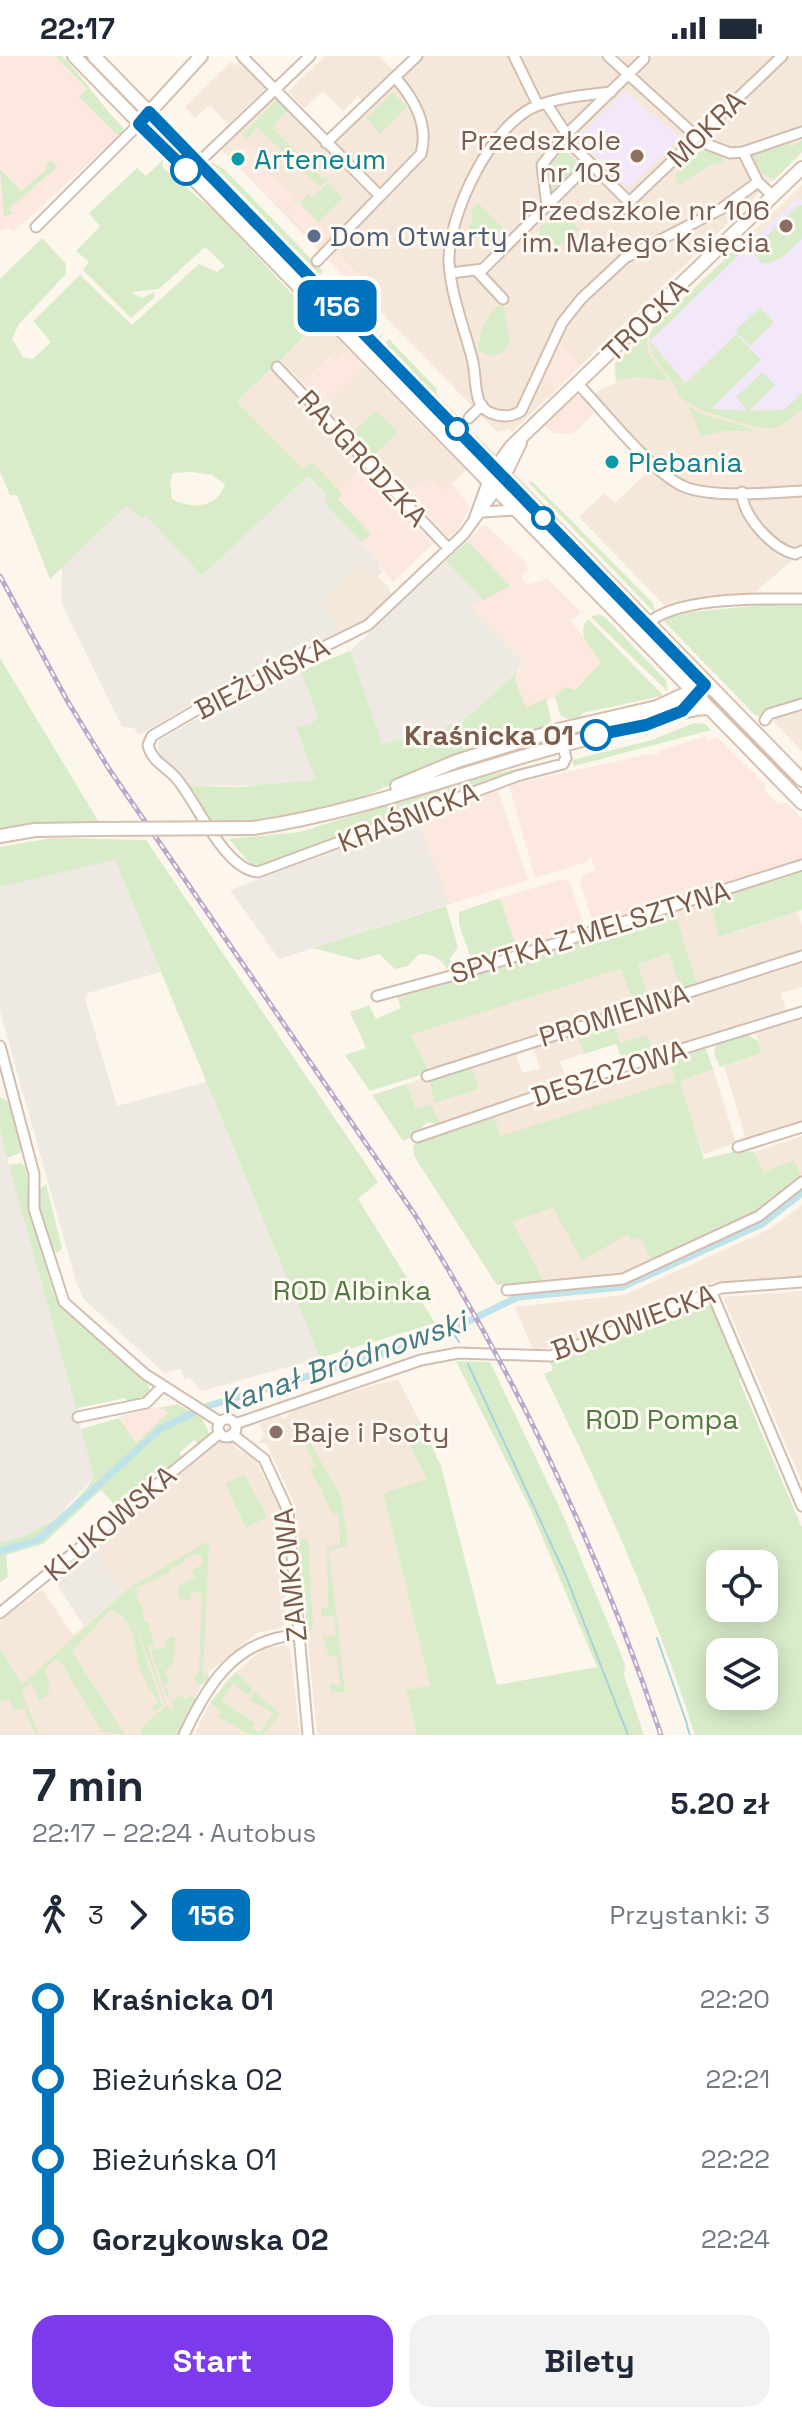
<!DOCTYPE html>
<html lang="pl">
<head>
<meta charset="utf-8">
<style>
  body { margin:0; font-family:"Space Grotesk",sans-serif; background:#f2f2f3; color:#1f2937; height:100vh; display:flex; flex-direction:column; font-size:30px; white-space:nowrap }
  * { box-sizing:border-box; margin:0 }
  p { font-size:26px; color:#747a83 }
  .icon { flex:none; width:44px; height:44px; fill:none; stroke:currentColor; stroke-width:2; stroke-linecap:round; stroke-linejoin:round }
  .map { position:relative; height:1679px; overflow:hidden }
  .sheet { display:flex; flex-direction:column; background:#fff; flex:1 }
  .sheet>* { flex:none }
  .badge { padding:0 16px; border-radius:12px; font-size:28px; line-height:52px }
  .controls { position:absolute; left:706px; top:1494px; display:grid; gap:16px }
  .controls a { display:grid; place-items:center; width:72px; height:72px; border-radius:16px; background:#fff; box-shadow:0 4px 20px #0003; font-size:40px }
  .map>.badge { position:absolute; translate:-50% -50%; box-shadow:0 0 0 4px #fff }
  .legs { display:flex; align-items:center; gap:12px; height:88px; padding:0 32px; font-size:26px }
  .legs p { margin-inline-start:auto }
  .headline { display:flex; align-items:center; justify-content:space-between; height:136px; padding:0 32px }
  h1 { font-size:44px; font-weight:800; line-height:60px }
  .action { display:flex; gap:16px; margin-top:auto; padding:16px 32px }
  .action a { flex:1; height:92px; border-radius:24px; background:#7c3aed; color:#fff; font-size:32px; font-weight:800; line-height:92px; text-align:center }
  .action a+a { background:#f2f2f3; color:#1f2937 }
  ul { padding:0 32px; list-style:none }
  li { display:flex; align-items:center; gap:28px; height:80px; font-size:30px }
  li i { display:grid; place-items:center; width:12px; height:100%; margin:0 10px; background:currentColor }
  li i::after { content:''; width:20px; height:20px; margin:-10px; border:6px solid; border-radius:50%; background:#fff }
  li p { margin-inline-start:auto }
  li:first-child i { background:linear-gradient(#0000 50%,currentColor 0) }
  li:last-child i { background:linear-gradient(currentColor 50%,#0000 0) }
  .status { display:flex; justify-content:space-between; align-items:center; height:56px; padding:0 40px; background:#fff; direction:ltr }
  .status svg { height:22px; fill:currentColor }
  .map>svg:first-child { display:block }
  .residential { fill:#f5e8da }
  .commercial { fill:#fde8e0 }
  .industrial { fill:#efe9e4 }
  .education { fill:#f3e8fa }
  .green { fill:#d8ecc9; fill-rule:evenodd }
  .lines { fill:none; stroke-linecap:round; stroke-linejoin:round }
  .stream { stroke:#a5d3da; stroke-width:2 }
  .canal { stroke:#bfe3e8; stroke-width:7 }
  .street-casing { stroke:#d1beb0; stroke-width:13 }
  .secondary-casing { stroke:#d6c0b0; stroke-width:16 }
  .street { stroke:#fff; stroke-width:9 }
  .secondary { stroke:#fff; stroke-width:12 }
  .rail-casing { stroke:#b9a8c9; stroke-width:5 }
  .rail { stroke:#fffaf3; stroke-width:2; stroke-dasharray:6; stroke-linecap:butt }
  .secondary-bridge-casing { stroke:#d6c0b0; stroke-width:16; stroke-linecap:butt }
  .secondary-bridge { stroke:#fff; stroke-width:12 }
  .line-1-casing { stroke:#fff; stroke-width:18 }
  .line-1 { stroke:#0072bc; stroke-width:12 }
  .education-dot { fill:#8d6e63; stroke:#fffaf3; stroke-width:3 }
  .culture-dot { fill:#0f9aa8; stroke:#fffaf3; stroke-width:3 }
  .stop-1-dot { fill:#fff; stroke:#0072bc; stroke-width:4 }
  .service-dot { fill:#5c6f8a; stroke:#fffaf3; stroke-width:3 }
  .labels { text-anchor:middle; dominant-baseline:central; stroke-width:6; stroke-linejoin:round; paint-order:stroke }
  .street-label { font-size:28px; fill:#7a5c4d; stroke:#fffaf3 }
  .education-label { font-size:28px; fill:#785e54; stroke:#fffaf3; text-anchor:end }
  .culture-label { font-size:28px; fill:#0d838f; stroke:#fffaf3; text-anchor:start }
  .service-label { font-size:28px; fill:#4e5e75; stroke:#fffaf3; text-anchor:start }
  .stop-label { font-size:28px; font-weight:bold; fill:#7a5c4d; stroke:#fffaf3; text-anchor:end }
  .park-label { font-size:28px; fill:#537a41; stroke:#fffaf3 }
  .water-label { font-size:30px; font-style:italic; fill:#437c86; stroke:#fffaf3 }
</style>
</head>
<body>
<div class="status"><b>22:17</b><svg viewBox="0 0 49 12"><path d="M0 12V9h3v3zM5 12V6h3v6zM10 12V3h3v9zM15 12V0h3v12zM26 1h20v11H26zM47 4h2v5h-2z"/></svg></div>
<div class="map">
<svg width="802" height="1679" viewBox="0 0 802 1679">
  <rect width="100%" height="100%" fill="#fdf6ec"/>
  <path class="residential" d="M325 0H379L393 14 362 44 358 40 343 55 323 35 304 52 288 36Z
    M423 0H604L631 26 646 8 639 0 629 10 619 0H802V96L580 310 556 285 541 320 556 334 512 376 509 373 497 376 378 253 384 246 336 197 328 204 220 92 274 41 325 93Z
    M231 6 235 10 239 6 265 33 228 68 210 49 195 62 185 51Z
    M802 129V496L754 537 667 552 579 461 604 437 615 447 657 407 592 338 616 327 615 307Z
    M317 259 349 294 336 306 330 301 303 327 280 304 308 278 306 274Z
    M365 311 466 414 443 436 419 428 404 439 323 352Z
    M272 312 363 411 338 434 312 407 304 414 237 346Z
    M362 506 388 530 391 539 365 564 344 576 319 546Z
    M802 652V695L773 665 777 659Z
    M709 841 720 881 797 856 802 869V896L697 928 674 852Z
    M670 898 681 933 649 943 638 908Z
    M802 904V931L781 937 787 958 654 1000 620 987 613 963Z
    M621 913 634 949 485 998 483 996 429 1014 409 979Z
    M802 959V1067L751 1083 745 1080 724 1010 762 997 755 973Z
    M575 975 584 998 560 1005 568 1027 441 1069 416 1053 407 1028 423 1022 429 1024 436 1047 479 1033 471 1008 515 995 522 1017 540 1013 532 988Z
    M668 1000 675 1025 500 1081 494 1058Z
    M713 1013 735 1083 731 1089 703 1098 679 1024Z
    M802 1080V1122L764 1116 754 1096Z
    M802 1149V1220L710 1227 564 1290 533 1294 515 1251 624 1239 768 1174Z
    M553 1152 639 1180 654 1207 621 1223 545 1228 511 1165Z
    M802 1235V1426L723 1241Z
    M398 1323 420 1366 402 1377 427 1423 383 1437 430 1629 406 1634 417 1679H317L295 1449 266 1387H259L264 1378 259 1368 279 1359 284 1363 294 1353 334 1340Z
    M220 1384H229L237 1393 254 1402 280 1451 286 1566 282 1571 257 1577 208 1617 176 1679H0V1641L22 1628 0 1593V1565L42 1533 73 1579 84 1570 122 1537 94 1492Z
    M284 1589 290 1593 300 1679H194L210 1647 228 1623 263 1593Z"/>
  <path class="commercial" d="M0 0H55L87 33 79 41 116 78H121L13 176 10 172 0 175Z
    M240 88 249 96 254 92 262 101 258 106 294 143 284 154 287 157 298 147 329 179 318 189 228 100Z
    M335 197 384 247 378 253 328 204Z
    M555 285 580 310 556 334 541 320Z
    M349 294 365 311 325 350 303 327 331 301 336 306Z
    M581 339 592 349 593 358 573 378 554 377 544 370 571 341Z
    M363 411 433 488 393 526 361 486 370 477 338 443 342 438 338 434Z
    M430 422 443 435 452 427 470 451 457 475 448 481 407 437Z
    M482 470H487L524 505 529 512 521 521 526 529 548 523 581 556 571 565 604 607 573 635 526 652 514 624 525 607 468 549 510 530 467 485Z
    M706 680 708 685 717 681 766 729 763 733 766 736 779 748 787 747 802 762V806L597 870 593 867 580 826 583 819 595 814 591 800 587 806 535 822 509 729 649 698 660 699 659 695Z
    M497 732 528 824 450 848 417 763Z
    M563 823 570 827 585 872 517 894 500 842Z
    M154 1351 170 1356 136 1388 119 1360Z"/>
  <path class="industrial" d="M308 420 327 439 325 448 381 508 379 511 383 515 377 521 362 506 320 546 344 576 309 592 303 587 296 590 295 596 226 629 139 679 134 672 122 671 61 546 62 511 126 449 142 463 146 460 202 520Z
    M446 505 483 544 469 550 525 608 462 666 382 688 317 724 271 729 187 730 159 698 158 685 229 644 231 649 262 631 350 595Z
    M417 763 450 848 279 903 230 834Z
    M115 804 161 916 88 937 85 943 117 1050 206 1026 320 1302 202 1335 189 1322 184 1323 181 1313 164 1317 84 1243 77 1229 0 955V831Z
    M0 1075 94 1421 60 1458 34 1477 0 1486Z
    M94 1492 122 1537 84 1570 54 1524Z"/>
  <path class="education" d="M625 35 680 82 628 132 577 82Z
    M796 143 802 144V337L784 354H711L650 285Z"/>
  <path class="green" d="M55 0H62C86 24 100 48 124 73L121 78H116L79 41 87 33Z
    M393 36 407 51 380 78 366 62Z
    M277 44 288 55 272 71 324 124 332 119 320 131 257 71 247 83 242 79Z
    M802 84V96L773 125 756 111 751 95 789 85 791 91Z
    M704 90 720 97 724 106 709 109 678 130 675 118Z
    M563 93 579 108 559 129 562 133 551 136 548 112Z
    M51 104 57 111 9 153 13 158 4 160 0 113 21 135 47 113 45 109Z
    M163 104V112L213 154 316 263 306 274 308 277 237 346 303 413 312 406 342 438 338 443 371 478 361 486 325 448 327 439 308 420 202 520 146 460 142 463 126 450 50 523 17 439H10L0 416V223L42 182 66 208V218L19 268 12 283 23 301 33 303 51 286 33 265 80 219 132 269 199 208 217 216 225 210 205 191 159 233 131 236 142 242 154 236 155 241 131 262 83 214 89 206 76 195 100 170 89 157 137 112 146 120ZM192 416 212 419 225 428C218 452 191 454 172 443L170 428 173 417Z
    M212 106 224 113 323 215 319 220 333 234 337 230 336 237 340 240 344 236 346 239 343 243 348 249 352 245 350 251 354 255 358 251 356 257 360 260 364 257 362 263 373 274 377 270 379 273 376 277 379 281 383 277 381 283 385 287 389 283 437 333 436 339 209 108Z
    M328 127 336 134 330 141 337 136 343 142 319 166 312 159 318 152 311 158 300 146 308 138 312 142Z
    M478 147 503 172 491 184 483 176 477 181 467 170 473 165 471 153Z
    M798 149H802V183C790 194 779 209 762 207L751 195Z
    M552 159 560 167 567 160 579 173 550 197 539 194 540 172Z
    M734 194 739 199 650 285 684 326 672 325C660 309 647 297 650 276Z
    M503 246 510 286 503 296 491 300 478 295C480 272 485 261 503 246Z
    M760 251 774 266 750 290 735 275Z
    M736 278 761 304 711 353 748 355 736 341 762 316 775 329 749 355 784 354 802 337V354C794 359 785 368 776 372 762 376 693 353 682 343 678 339 675 331 673 326L686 327Z
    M647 279 648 297 669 325 637 321 616 324 615 307Z
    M689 351C710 364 734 364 755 375H723L701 381Z
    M376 354 398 376 374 399 352 377Z
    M532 425 653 547 655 557 529 427Z
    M467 485 511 530 483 544 446 505Z
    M764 549 802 550V646L765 656 762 661 755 659 662 563 690 556Z
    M598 558 605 561 666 624 668 636 591 561Z
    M588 563 662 638V640L582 657 580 662 568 663 560 659 555 640 564 631 575 634 601 607C593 592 574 581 588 563Z
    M350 595 382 688 462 666 518 615 515 624 526 652 546 642 551 663 548 671 439 707 345 749 278 766 208 769 187 730 238 731 316 724 296 671 311 668 318 661 301 615Z
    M0 602 100 768 0 773Z
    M694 667 705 668 711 674 574 710 572 704 652 684Z
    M556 704 559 705 259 812 252 810 229 783 300 776 475 722Z
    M52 782 146 784 378 1126 358 1143 435 1267 320 1302 115 804 0 831V791Z
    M802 812V854L719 881 709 841Z
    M500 842 518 897 474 911 459 868V856Z
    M446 850 458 891 449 904 464 908 465 913 449 916C442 903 434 898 419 898L408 910 395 913 379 898 358 904 313 892Z
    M674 852 697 928 681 933 669 898 638 908 649 943 634 949 621 913 410 979 430 1016 370 1035 345 999 366 992 350 956 369 949 376 963 401 952 397 939Z
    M613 963 620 987 647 979 654 1000 624 1009 616 988 584 998 575 975Z
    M746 978 758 985 762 997 720 1011 714 998 716 988Z
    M705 990 713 1013 680 1025 704 1103 741 1094 754 1096 764 1116 794 1104 802 1122 767 1152 654 1207 639 1181 631 1184 628 1178 582 1205 553 1152 512 1165 545 1228 497 1229 414 1100 413 1090 420 1084 494 1058 500 1080 675 1025 668 1000Z
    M471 1008 479 1033 435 1047 429 1024Z
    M407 1028 416 1053 431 1049 441 1069 427 1066 414 1080 403 1085 372 1039Z
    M0 1041 11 1047 22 1091 20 1097 7 1102 0 1075Z
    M21 1107 26 1112 29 1155 54 1238 75 1264 147 1326 150 1335 147 1340 128 1347 125 1342 78 1352 77 1357 9 1109Z
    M46 1128 62 1192 58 1197 52 1193 38 1150 39 1134Z
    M707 1250H714L743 1321 739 1324 802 1472V1679H695C655 1554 602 1435 544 1318L553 1314 550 1306 679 1256 686 1259ZM720 1508H764V1552H720ZM720 1596H764V1640H720Z
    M456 1305 490 1306 563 1459 625 1608 624 1619 644 1679H417L406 1634 430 1629 383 1437 427 1423 402 1376 420 1366 441 1410 497 1629 597 1611 530 1452Z
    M177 1348 202 1362 210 1380 199 1388 194 1384 179 1397 183 1402 166 1417 160 1412 141 1429 144 1435 121 1456 101 1434 43 1488 6 1499 8 1521 0 1526V1486C38 1480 73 1454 94 1421L81 1373 119 1362 136 1387 169 1356 158 1352Z
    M311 1388 341 1440 348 1489 329 1495 350 1679 345 1636 331 1637 330 1627 340 1630 337 1600H329L322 1580 336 1579 334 1559 321 1560V1552L328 1551 327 1491 340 1489 339 1458H333L321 1436 324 1432 320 1433 310 1413 315 1410 306 1390Z
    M244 1418 267 1461 246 1472 225 1428Z
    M308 1482 313 1572 307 1575 298 1483Z
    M206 1486 209 1489 203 1620 208 1617 209 1622 204 1628 199 1629 194 1622 199 1615 202 1537 191 1536 190 1544 179 1543 178 1531 195 1521 192 1515 204 1507 200 1499H191L174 1513 172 1511 167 1518 136 1532 138 1547H142L144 1566H148L154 1589 148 1591 167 1651 175 1654 171 1646 181 1639 186 1644 191 1640 197 1645 180 1679H141L142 1671 166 1650 128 1550 162 1650 149 1658 158 1645C153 1637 145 1627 142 1618 130 1589 140 1565 110 1554L72 1595 125 1679 102 1676 61 1606 54 1603 44 1616 51 1628 46 1631 50 1639 39 1644 31 1627 21 1634 39 1679H35L24 1652 14 1655 10 1643 0 1646V1593L22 1628 129 1532Z
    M175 1580 174 1607 165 1616 170 1625 164 1629 170 1637 166 1640 151 1594 166 1591 165 1584Z
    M236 1616 253 1633 248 1640 233 1627 221 1645 255 1667 252 1672 260 1677 273 1657 250 1644 254 1635 280 1657 264 1679H251L218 1661 220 1656 210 1647Z"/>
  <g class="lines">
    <path class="stream" d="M451 1274 459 1286
      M468 1308 565 1518 628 1679
      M657 1582 687 1668
      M687 1670 690 1679"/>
    <path class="canal" d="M0 1495 38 1484 160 1373 208 1350 432 1283 518 1241 622 1231 762 1168 802 1137"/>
    <g class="street-casing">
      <path id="street" d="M242 0 380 140
        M514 0 538 49
        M608 0 697 81
        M611 36C587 39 562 41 539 49 492 65 447 160 449 207 451 239 464 272 472 302 476 316 474 332 479 345 485 360 508 364 521 355L562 267 581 243 625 202 721 153 758 126
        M546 47 567 79
        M326 87 417 0
        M709 89 730 97 743 96 758 126 773 140
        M743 96 802 76
        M198 107 310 0
        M629 146 564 81 644 3
        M547 150 542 109 564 81
        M619 156 782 0
        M36 171 139 68
        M317 205 421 98C429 68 414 43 395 21
        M476 214 503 243
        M451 217 483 213 590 107
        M277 311 449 493
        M578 328C604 355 653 418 685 431 713 442 771 437 802 435
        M469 362 482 349
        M496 434 464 478 368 569 200 652 152 680 148 689C152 706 166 710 176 722 196 744 224 814 258 816L517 720 563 708 566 702 558 674
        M742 436C742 460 773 493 795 498L802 495
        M483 456 514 454
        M474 463 488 425
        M646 569C675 540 762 543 802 543
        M765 664 769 658 802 648
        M377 940 469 915 802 809
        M0 990 34 1118V1153L64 1246 145 1318 220 1366
        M427 1020 802 900
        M417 1081 607 1016 802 956
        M738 1091 802 1071
        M507 1234 623 1223 759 1160 802 1126
        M711 1235 802 1450
        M78 1361 146 1347 163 1330
        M218 1372a9 9 0 1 1 18 0a9 9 0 1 1-18 0Z
        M235 1368 421 1304 458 1297 551 1300 721 1232 802 1226
        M232 1378 264 1403 288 1455 308 1679
        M0 1557 220 1377
        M184 1679C208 1627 236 1583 297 1579"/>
    </g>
    <g class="secondary-casing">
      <path id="secondary" d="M74 0 802 747
        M94 0 802 724
        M144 62 201 0
        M491 419 511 391 802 112
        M502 424 520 387
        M397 730 457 705 558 674 657 651 698 632
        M253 772C384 753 508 697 638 671 662 666 682 652 708 652
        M0 780 35 774 96 773"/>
    </g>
    <use href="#street" class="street"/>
    <use href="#secondary" class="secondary"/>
    <g class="rail-casing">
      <path id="rail" d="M0 520 68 646 109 713 415 1159C517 1322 600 1496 661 1679"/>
    </g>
    <use href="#rail" class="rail"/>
    <g class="secondary-bridge-casing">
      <path id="secondary-bridge" d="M96 773 253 772"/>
    </g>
    <use href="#secondary-bridge" class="secondary-bridge"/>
  </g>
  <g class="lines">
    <g class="line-1-casing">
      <path id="line-1" d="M186 114 139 68 149 56 705 629 682 655 646 669 596 679"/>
    </g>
    <use href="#line-1" class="line-1"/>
  </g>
  <g class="education-dot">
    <circle cx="637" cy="100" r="8"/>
    <circle cx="786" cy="170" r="8"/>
    <circle cx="276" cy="1376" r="8"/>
  </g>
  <g class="culture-dot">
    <circle cx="238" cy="103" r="8"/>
    <circle cx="612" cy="406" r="8"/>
  </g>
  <g class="stop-1-dot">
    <circle cx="186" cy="114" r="14"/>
    <circle cx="457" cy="373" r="10"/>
    <circle cx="543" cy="462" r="10"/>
    <circle cx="596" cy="679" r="14"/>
  </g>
  <circle class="service-dot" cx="314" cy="180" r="8"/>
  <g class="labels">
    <g class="street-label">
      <text transform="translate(706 73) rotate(-44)">MOKRA</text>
      <text transform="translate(645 264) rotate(-44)">TROCKA</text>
      <text transform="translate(363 402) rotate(47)">RAJGRODZKA</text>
      <text transform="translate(262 622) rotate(-27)">BIEŻUŃSKA</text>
      <text transform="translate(408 761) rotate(-21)">KRAŚNICKA</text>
      <text transform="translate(590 876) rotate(-17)">SPYTKA Z MELSZTYNA</text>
      <text transform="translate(614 959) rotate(-17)">PROMIENNA</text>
      <text transform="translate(609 1017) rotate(-18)">DESZCZOWA</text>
      <text transform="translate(633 1266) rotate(-20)">BUKOWIECKA</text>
      <text transform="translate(110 1467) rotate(-40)">KLUKOWSKA</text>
      <text transform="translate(290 1519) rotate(-96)">ZAMKOWA</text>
    </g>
    <g class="education-label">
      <text x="621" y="84">Przedszkole<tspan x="621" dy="32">nr 103</tspan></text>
      <text x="770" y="154">Przedszkole nr 106<tspan x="770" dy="32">im. Małego Księcia</tspan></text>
      <text x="292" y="1376" text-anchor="start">Baje i Psoty</text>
    </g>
    <g class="culture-label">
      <text x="254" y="103">Arteneum</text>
      <text x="628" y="406">Plebania</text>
    </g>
    <g class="service-label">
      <text x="330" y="180">Dom Otwarty</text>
    </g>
    <g class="stop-label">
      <text x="574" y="679">Kraśnicka 01</text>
    </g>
    <g class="park-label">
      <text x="352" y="1234">ROD Albinka</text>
      <text x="662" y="1363">ROD Pompa</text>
    </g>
    <g class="water-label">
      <text transform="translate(343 1306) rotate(-19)">Kanał Bródnowski</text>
    </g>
  </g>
</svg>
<div class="controls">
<a><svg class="icon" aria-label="locate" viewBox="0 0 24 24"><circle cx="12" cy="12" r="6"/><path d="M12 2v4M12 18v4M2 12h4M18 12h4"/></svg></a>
<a><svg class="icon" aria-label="layers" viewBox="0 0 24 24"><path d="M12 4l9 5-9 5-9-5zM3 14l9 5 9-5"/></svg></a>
</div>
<b class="badge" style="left:337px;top:250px;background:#0072bc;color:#fff">156</b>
</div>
<section class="sheet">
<div class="headline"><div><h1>7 min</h1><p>22:17 – 22:24 · Autobus</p></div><b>5.20 zł</b></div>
<div class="legs"><svg class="icon" aria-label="walk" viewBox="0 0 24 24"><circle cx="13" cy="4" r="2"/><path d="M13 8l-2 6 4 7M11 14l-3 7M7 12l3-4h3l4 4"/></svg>3<svg class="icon" aria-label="forward" viewBox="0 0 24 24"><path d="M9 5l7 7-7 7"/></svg><b class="badge" style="background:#0072bc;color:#fff">156</b><p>Przystanki: 3</p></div>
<ul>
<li><i style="color:#0072bc"></i><b>Kraśnicka 01</b><p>22:20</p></li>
<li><i style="color:#0072bc"></i><span>Bieżuńska 02</span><p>22:21</p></li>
<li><i style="color:#0072bc"></i><span>Bieżuńska 01</span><p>22:22</p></li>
<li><i style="color:#0072bc"></i><b>Gorzykowska 02</b><p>22:24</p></li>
</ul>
<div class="action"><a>Start</a><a>Bilety</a></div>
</section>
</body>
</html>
